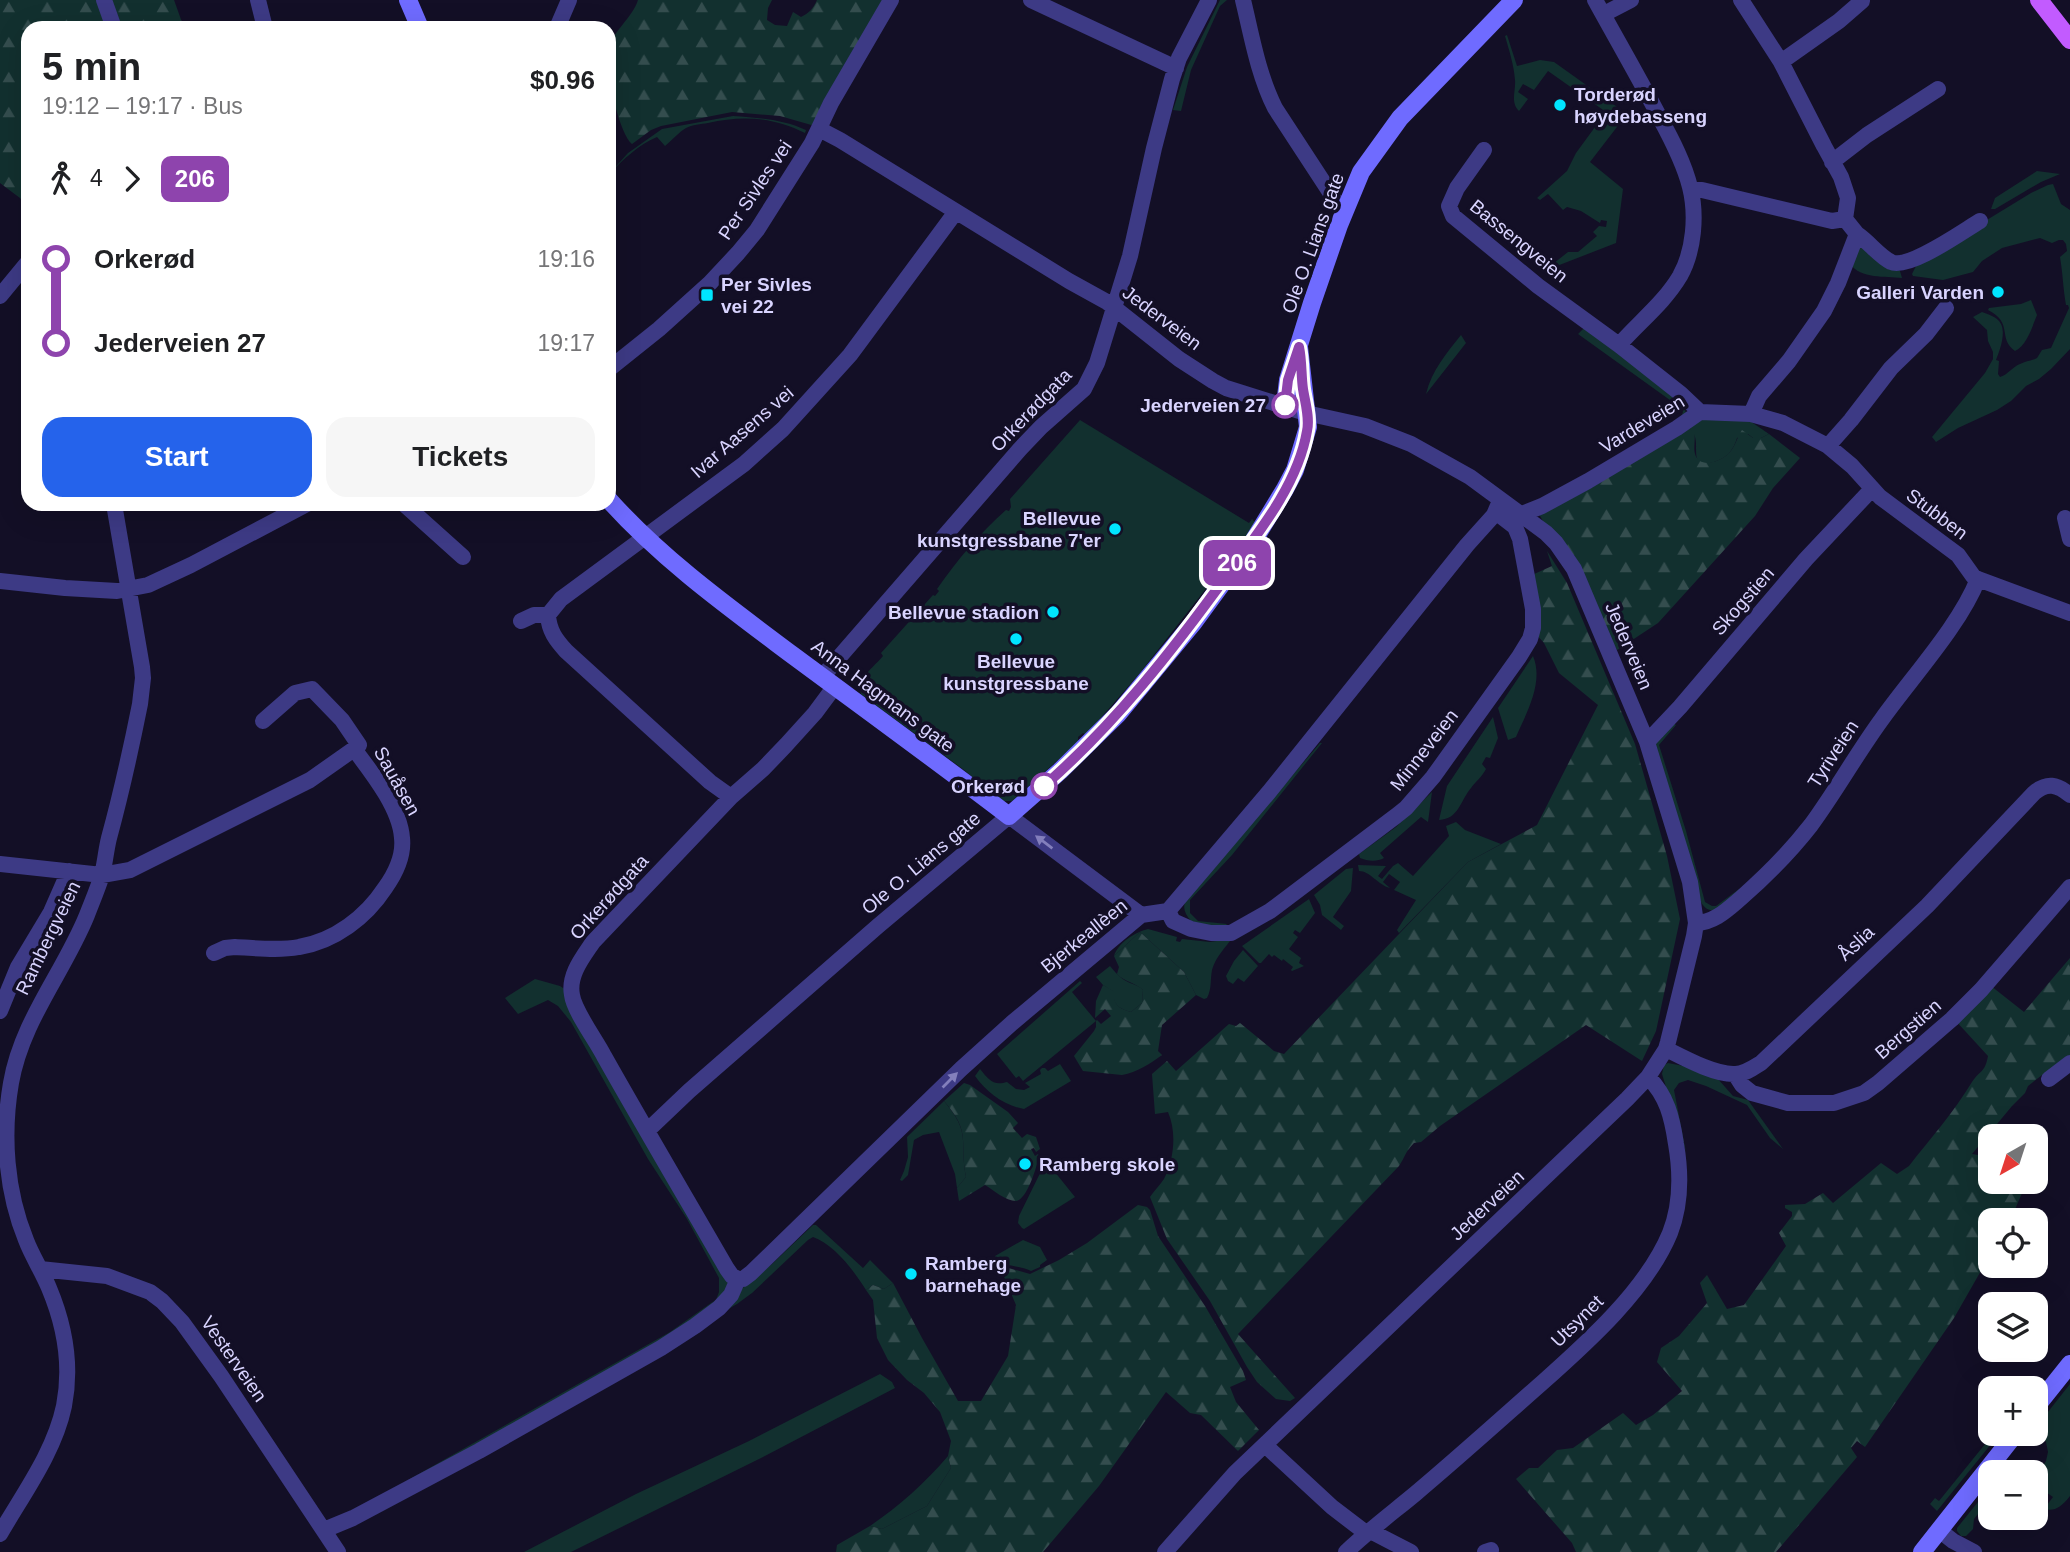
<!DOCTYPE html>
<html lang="en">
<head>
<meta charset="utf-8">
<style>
  body { margin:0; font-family:Arial,sans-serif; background:#f6f6f6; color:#202124; height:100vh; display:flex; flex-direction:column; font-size:26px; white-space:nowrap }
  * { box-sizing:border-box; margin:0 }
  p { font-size:23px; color:#757577 }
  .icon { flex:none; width:38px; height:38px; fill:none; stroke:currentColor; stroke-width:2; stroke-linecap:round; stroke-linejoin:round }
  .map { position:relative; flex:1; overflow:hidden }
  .details { position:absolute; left:21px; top:21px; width:595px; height:490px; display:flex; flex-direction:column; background:#fff; border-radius:21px; box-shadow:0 7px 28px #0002 }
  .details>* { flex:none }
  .badge { padding:0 14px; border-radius:10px; font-size:24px; line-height:46px }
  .needle { width:46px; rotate:219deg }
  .buttons { position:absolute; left:1978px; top:1124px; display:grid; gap:14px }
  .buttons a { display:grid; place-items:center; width:70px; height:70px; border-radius:14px; background:#fff; box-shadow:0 7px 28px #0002; font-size:35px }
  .map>.badge { position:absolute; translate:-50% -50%; box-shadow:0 0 0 4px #fff }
  .legs { display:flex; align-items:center; gap:10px; height:77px; padding:0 21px; font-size:23px }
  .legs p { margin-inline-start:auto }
  .summary { display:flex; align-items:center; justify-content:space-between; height:119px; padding:0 21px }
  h1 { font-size:38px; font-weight:600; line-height:52px }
  .cta { display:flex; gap:14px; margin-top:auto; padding:14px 21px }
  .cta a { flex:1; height:80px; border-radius:21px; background:#2563eb; color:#fff; font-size:28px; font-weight:600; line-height:80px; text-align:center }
  .cta a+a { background:#f6f6f6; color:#202124 }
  ul { padding:0 21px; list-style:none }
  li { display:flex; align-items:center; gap:24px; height:84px; font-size:26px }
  li i { display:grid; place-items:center; width:10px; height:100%; margin:0 9px; background:currentColor }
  li i::after { content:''; width:18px; height:18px; margin:-9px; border:5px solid; border-radius:50%; background:#fff }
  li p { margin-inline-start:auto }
  li:first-child i { background:linear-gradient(#0000 50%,currentColor 0) }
  li:last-child i { background:linear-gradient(currentColor 50%,#0000 0) }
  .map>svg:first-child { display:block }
  .green { fill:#12302f }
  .forest { fill:url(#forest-firs) }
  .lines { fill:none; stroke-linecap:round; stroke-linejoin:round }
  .street { stroke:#3d3a85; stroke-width:16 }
  .secondary { stroke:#6f6bff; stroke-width:18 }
  .primary { stroke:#c25bff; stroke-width:18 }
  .oneway { fill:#837fbc }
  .line-1-casing { stroke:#fff; stroke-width:16 }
  .line-1 { stroke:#8e44ad; stroke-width:10 }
  .poi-dot { fill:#00e5ff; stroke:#130f26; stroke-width:2.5 }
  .stop-1-dot { fill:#fff; stroke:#8e44ad; stroke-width:3.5 }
  .labels { text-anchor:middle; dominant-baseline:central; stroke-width:7; stroke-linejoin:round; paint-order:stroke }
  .poi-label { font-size:19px; font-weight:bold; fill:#d9d4ff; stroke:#130f26; text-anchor:start }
  .street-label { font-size:19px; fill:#d9d4ff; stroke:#130f26 }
  .stop-label { font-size:19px; font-weight:bold; fill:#d9d4ff; stroke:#130f26; text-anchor:end }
</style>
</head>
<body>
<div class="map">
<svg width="2070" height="1552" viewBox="0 0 2070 1552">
  <defs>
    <pattern id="forest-firs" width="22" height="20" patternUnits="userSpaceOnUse" patternTransform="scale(1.75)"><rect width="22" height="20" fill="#12302f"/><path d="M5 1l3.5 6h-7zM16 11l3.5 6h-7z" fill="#344d4e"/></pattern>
  </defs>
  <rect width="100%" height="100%" fill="#130f26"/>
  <path class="green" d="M1220 0H1227L1220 6 1191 70 1181 111 1173 110 1187 67Z
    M1507 35 1517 66 1540 60 1554 62 1627 114 1590 162 1623 189 1616 243 1544 271 1568 252H1578L1597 236 1593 232 1599 226 1606 227 1607 221 1601 220 1600 223 1581 211 1567 207 1563 210 1548 194 1540 200 1537 198 1567 171 1576 153 1606 112 1548 71 1534 90 1523 84 1518 92 1528 99 1519 111C1510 102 1516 91 1515 80 1514 65 1509 50 1505 36Z
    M733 116C759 118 782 119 806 130L805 133C772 117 743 115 708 123 701 124 692 125 686 128 679 132 671 141 665 146L657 137C638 145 624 159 609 174L628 153 662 129Z
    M2037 171 2060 174 2041 182 1995 209H1991L1995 198Z
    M2053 184 2061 204 2070 210V349L2051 369 2039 379 2026 386 2011 401 1997 410 1958 428 1936 442 1932 437 1985 373 1993 359V352L1988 341 1987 330 1973 317 1982 312C1987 314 1994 316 1998 320 2008 329 2000 350 1996 360L1999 361 1998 374 2000 377C2009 374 2012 367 2020 364 2026 361 2031 361 2037 358L2042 350 2051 348 2069 308 2068 305H2066C2063 288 2063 275 2060 257L2067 251 2066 244 2063 240H2059L2052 243 2040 238 2002 248 1982 261 1973 272 1943 280 1913 276 1912 274 1918 262 2031 193 2048 185Z
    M1862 244 1900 271 1902 278C1885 276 1861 279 1850 264L1851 260Z
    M2031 300 2037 315C2032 327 2027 345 2015 351 1997 338 2014 323 1988 310L1989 308 2021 304Z
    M1584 328 1668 390 1684 405 1686 414 1680 420 1683 412 1681 408 1578 334Z
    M1461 335 1466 343 1426 394C1432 370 1446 354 1461 335Z
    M1704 419 1750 421 1769 434 1761 438H1753L1748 434 1737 438C1734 448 1729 456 1719 460 1688 473 1699 449 1695 437 1694 433 1691 430 1689 427Z
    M1080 420 1249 523 1252 519 1255 522 1254 526 1214 582 1208 586 1139 674 1086 735 1083 733 1078 737V742L1012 801H1002L964 770 861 694C857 678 873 668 883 656L881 653 933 595 935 596 939 591 937 589C957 560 980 533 1006 510L1009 511 1011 507 1010 499Z
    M1533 656C1544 682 1527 712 1516 737L1508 740 1498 708Z
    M1493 717 1498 738 1490 758 1486 757 1482 764 1486 769C1482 777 1476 781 1471 788 1460 801 1459 819 1439 820L1447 786Z
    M1673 723 1676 725 1659 745 1686 831 1705 902 1712 906H1716L1739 889 1740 892C1727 902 1710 924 1699 898L1655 746 1656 740Z
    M1320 743H1322L1232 855 1190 900V913L1198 921 1227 924 1224 927 1205 925 1191 921C1185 914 1182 908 1186 900Z
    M1432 792 1428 822 1421 817 1380 853 1384 858C1377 862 1367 861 1360 858L1359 854 1396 827Z
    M1456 822 1465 830 1501 844 1468 862 1399 933 1397 930 1416 900 1394 890 1400 882 1389 874 1383 882 1390 888C1378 885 1370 871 1359 871L1358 865 1386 866 1378 876 1382 879 1393 866 1398 863 1413 876 1449 836 1446 826Z
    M1353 868 1351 891 1333 917 1344 926 1341 930 1322 915 1320 905 1314 895 1346 869Z
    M1309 899 1315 913 1300 933 1295 930 1293 933 1298 937 1289 949 1301 958 1299 963 1304 966 1292 971 1291 970 1293 967 1283 959 1282 961 1274 955 1272 957 1269 954 1261 963H1259L1242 946Z
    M1148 929 1177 937 1176 941 1180 942 1182 939 1210 942 1229 939 1230 941C1223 950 1215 959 1212 970 1210 981 1212 988 1207 998L1204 999 1196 995 1184 972 1140 932 1114 956C1118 943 1135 932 1148 929Z
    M1243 950 1258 966 1244 982 1238 978 1233 984 1228 981 1226 976 1234 961Z
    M1110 966C1115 972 1120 978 1128 982 1134 985 1138 985 1143 990L1142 1003 1131 1012C1120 1009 1112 1005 1114 992L1103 985 1096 977Z
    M535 979 560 986 566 990 729 1281 720 1303 561 1401 401 1484 670 1332 711 1303 716 1300 719 1292V1278L687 1219 648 1159 571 1022 558 1006 548 1000 518 1014 505 998Z
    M1080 981 1082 983 1072 992 1096 1021 1023 1081 1019 1076 1016 1078 997 1054Z
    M1668 1063 1694 1068 1718 1079 1733 1096 1748 1100 1783 1149 1770 1138 1747 1105 1706 1086 1688 1080 1679 1083 1674 1090 1686 1152 1662 1074 1664 1065Z
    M1060 1064 1071 1081 1024 1109C1005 1106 986 1092 975 1076L980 1069C989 1080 993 1086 1007 1082L1016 1089 1024 1090 1030 1087 1025 1083 1041 1074 1040 1070 1042 1068H1045L1048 1071Z
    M944 1101C972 1134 959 1141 966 1177L957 1188 955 1174 939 1132 923 1135 914 1140 908 1175 902 1181 900 1180 904 1171 908 1157 907 1137Z
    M1046 1161 1075 1197 1024 1229 1022 1228 1018 1223 1019 1216Z
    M813 1225H816L863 1268 870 1260 893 1283 884 1289 873 1285 866 1290C854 1271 835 1245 813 1237L808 1240 752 1293 737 1304 456 1466 739 1291 772 1264Z
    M1023 1240 1040 1247 1047 1260 1040 1265V1267L1031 1271C1024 1267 1002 1264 993 1263L995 1256Z
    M880 1374 892 1382 895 1388 759 1459 571 1552H524L636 1494 749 1441Z
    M2070 1384V1496C2059 1510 2051 1514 2035 1505V1497L2047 1505 2053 1497 2040 1488 2035 1494V1479L2046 1461 2048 1452 2046 1442 2036 1427Z
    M1994 1433H2000L1937 1511 1930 1504 1935 1498 1939 1501Z
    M948 1456 951 1468 927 1506 882 1529 870 1526C899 1506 925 1483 948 1456Z
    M1990 1487V1499L1974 1519 1973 1529 1966 1536H1961L1957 1531V1528Z"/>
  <path class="forest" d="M0 0H174L184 28H28V208L20 198 0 183Z
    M638 0H772L768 8 767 20 775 25 787 26 793 12 801 17C809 13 813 9 817 0H888L815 126 780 116 732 112 661 126 651 130 632 144C618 132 604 65 609 48 613 31 633 17 638 0Z
    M1688 427 1694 432C1696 439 1693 447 1695 454 1699 469 1720 462 1728 454 1735 448 1737 437 1742 430L1753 438H1761L1769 434 1800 458 1773 488 1755 516 1658 623 1617 650 1539 514Z
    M1547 551 1567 583 1635 744 1667 856 1680 919 1656 1031 1642 1061 1586 1025 1440 1126 1421 1142 1414 1143C1405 1152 1405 1157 1399 1166L1238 1334 1295 1398 1290 1401 1276 1399 1257 1382 1247 1367 1210 1301 1167 1239 1150 1197C1154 1191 1160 1185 1164 1179 1174 1160 1177 1132 1168 1112L1155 1114 1152 1074 1167 1061 1176 1071 1229 1024 1236 1026 1240 1023 1274 1051 1284 1054 1468 862 1537 825 1598 705 1559 673 1544 643 1536 634 1532 575 1552 566Z
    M1140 932 1184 972 1196 995 1162 1025 1158 1051 1162 1055C1150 1064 1137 1072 1122 1075L1083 1071 1074 1056 1094 1031 1096 1027V1021L1097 1020 1101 1024 1111 1016 1105 1009 1095 1018 1096 1001 1103 985 1115 992C1112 1005 1120 1009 1131 1012L1142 1003 1143 990C1134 982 1125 982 1117 974L1119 967 1114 956Z
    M2070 958V1059L2045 1077 2042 1075 2028 1086 2025 1093 2012 1106 1972 1154 1990 1157V1181H2029C2021 1192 2017 1207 2010 1220H1990V1255L1954 1318 1865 1447 1857 1441 1851 1448 1857 1457 1776 1552H1576L1572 1543 1516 1479 1529 1468H1538L1557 1450 1573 1448 1623 1413 1636 1425 1653 1415 1682 1391 1657 1362 1661 1348 1679 1336 1707 1303 1700 1283 1707 1275 1727 1309 1744 1305 1786 1246 1779 1233 1792 1216V1212L1785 1208V1205L1805 1204 1823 1193 1833 1203 1881 1163 1897 1174 1909 1166C1930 1139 1954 1112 1972 1082 1980 1070 1985 1073 1988 1056L1955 1020 1991 986 2024 1012Z
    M964 1083 970 1085 1008 1112 1018 1123 1013 1128 1022 1138 1027 1134 1036 1137 1040 1149 1036 1152 1034 1148 1031 1149 1035 1156 1038 1154 1039 1156C1037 1166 1027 1200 1016 1201 1006 1201 993 1190 985 1185L959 1201 957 1188 966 1177C959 1141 972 1133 944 1101Z
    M1138 1205 1147 1207 1150 1210 1158 1236 1205 1306 1243 1371 1246 1380 1230 1387 1236 1402 1259 1430 1238 1451 1201 1415 1190 1413 1166 1392 1099 1486 1043 1552H836L837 1545 870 1526 882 1529 927 1506 951 1468 948 1456 951 1441 940 1412 924 1393 907 1380 888 1360 877 1338 873 1300 866 1290 873 1285 884 1289 893 1283 922 1338 958 1401H981L1008 1356 1016 1305 1002 1272 996 1267 998 1265 1030 1274 1059 1260 1087 1243Z"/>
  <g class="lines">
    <path class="street" d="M104 0 114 28
      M258 0 265 28
      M1031 0 1176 68
      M1243 0C1252 37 1258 74 1275 108L1337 203 1345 209
      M1595 0C1617 40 1639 78 1660 118 1672 140 1684 163 1690 187 1697 215 1694 251 1680 276 1664 303 1639 322 1619 345
      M1604 14 1631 0
      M557 28 569 0
      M1781 62 1839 21 1862 1
      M819 129 840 140 1069 281 1107 302 1179 359 1213 381 1226 388 1306 413 1365 426 1411 444 1470 477 1546 533 1556 543 1574 569 1647 742 1690 882 1696 923 1694 936 1668 1042 1666 1049 1648 1077 1627 1099 1235 1473 1165 1552
      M1484 150 1457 188 1449 206 1453 216 1538 286 1619 345 1681 394 1700 412
      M1832 162 1867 135 1938 89
      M1691 190H1702L1832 221 1845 219
      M1857 234C1869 242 1879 256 1891 262 1909 270 1963 231 1980 221
      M0 296 28 262
      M609 369 659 329 710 283 738 253 757 230 812 143 831 103 891 0
      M1751 414 1783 423 1828 446 1852 466 1880 497 1958 555 1973 576 1978 579 2070 613
      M1828 446 1851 420 1891 368 1926 334 1946 308
      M404 504 463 557
      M1522 514 1542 506 1588 481 1677 428 1700 412 1751 414 1759 396 1789 361 1824 311 1838 283 1857 234 1845 219 1848 198 1841 177 1824 146 1781 62 1741 0
      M2065 518 2070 539
      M0 581 65 588 117 591 148 585 191 565 307 504
      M521 621 534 615H548
      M822 677 1020 449 1041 427 1084 389 1097 363 1130 256 1154 148 1172 79 1179 58 1209 0
      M1647 742 1680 707 1806 559 1872 489
      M731 797 710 782 566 651C556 640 549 631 548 615L561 599 744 464 783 429 850 355 955 213
      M0 864 102 875 130 870 310 780 354 749
      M1168 911 1173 921 1191 929 1211 933H1231L1270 911 1396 816 1406 808 1433 777 1519 657 1530 639 1533 628V609L1520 539 1515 527 1502 517 1500 501
      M1696 923C1714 923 1728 909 1741 898 1766 876 1790 852 1811 825 1836 791 1857 753 1882 719 1912 677 1960 625 1978 579
      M214 953 225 948 235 947C256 948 278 951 299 947 335 941 366 917 385 888 395 874 404 856 402 838 400 808 372 773 354 749L359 745 342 720 312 689 295 693 263 721
      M0 1011 18 967 51 912 69 871
      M1666 1049C1684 1058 1715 1075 1735 1074 1745 1074 1753 1068 1761 1063L1927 906 2034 793C2047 782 2057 784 2070 795
      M1735 1074 1742 1085 1752 1093 1788 1103H1834L1864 1093 1878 1083 1952 1019 1981 990 2070 887
      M2049 1079 2070 1063
      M648 1130 689 1091 878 926 1009 816 1141 915
      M40 1269 107 1276 150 1292 162 1301 182 1322 221 1376 338 1552
      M738 1279H743L751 1273 961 1069 1012 1023 1141 915 1168 911 1269 792 1467 545 1494 515 1500 501
      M738 1279 732 1276 727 1269C686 1198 644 1127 604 1056 596 1040 574 1011 572 995 568 975 583 957 593 942L731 797 763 769 786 745 815 713 835 686
      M1265 1445 1332 1507 1366 1533
      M324 1530 353 1518 479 1451 661 1348 695 1326 719 1308 731 1295 738 1279
      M1370 1530 1376 1534 1411 1552
      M1939 1530 1953 1541 1974 1552
      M0 1534C23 1494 54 1453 64 1406 72 1365 65 1326 49 1288 42 1271 32 1256 26 1240 6 1191 2 1135 11 1083 22 1020 64 972 87 915 92 902 98 888 102 875 105 863 106 850 109 838 121 794 131 749 140 704L143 678 142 667 114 504
      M1346 1552C1368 1531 1392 1513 1415 1494 1459 1457 1501 1419 1543 1382 1588 1342 1647 1289 1670 1233 1681 1205 1681 1173 1676 1144 1672 1117 1667 1096 1648 1077
      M1485 1552 1491 1550"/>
    <path class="secondary" d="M408 0 420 28
      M1285 405 1288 380 1312 303 1339 225 1361 172 1400 118 1514 0
      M609 500C662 559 727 606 791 654 864 708 937 761 1009 816L1060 771 1118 714 1194 622 1254 540 1285 489 1295 470 1308 427 1299 347
      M2035 1408 2070 1364
      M1922 1552 2016 1433"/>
    <path class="primary" d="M2039 0 2070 40"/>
  </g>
  <defs><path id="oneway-solid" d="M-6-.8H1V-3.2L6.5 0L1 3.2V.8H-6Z" transform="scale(1.75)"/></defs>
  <g class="oneway">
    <use href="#oneway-solid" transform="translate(1044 842) rotate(-143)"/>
    <use href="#oneway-solid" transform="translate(950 1080) rotate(-45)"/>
  </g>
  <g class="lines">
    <g class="line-1-casing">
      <path id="line-1" d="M1044 786C1115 724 1173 650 1228 574 1259 532 1298 484 1307 431 1310 418 1305 402 1303 389 1301 375 1302 361 1299 347L1288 380 1285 405"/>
    </g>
    <use href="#line-1" class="line-1"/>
  </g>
  <g class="poi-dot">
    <circle cx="1560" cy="105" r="7"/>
    <circle cx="1998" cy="292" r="7"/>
    <rect x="700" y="288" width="14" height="14" rx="3.5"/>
    <circle cx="1115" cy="529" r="7"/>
    <circle cx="1053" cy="612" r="7"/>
    <circle cx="1016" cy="639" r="7"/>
    <circle cx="1025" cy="1164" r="7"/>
    <circle cx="911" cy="1274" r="7"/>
  </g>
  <g class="stop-1-dot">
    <circle cx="1285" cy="405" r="12"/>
    <circle cx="1044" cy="786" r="12"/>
  </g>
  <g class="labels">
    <g class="poi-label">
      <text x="1574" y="94">Torderød<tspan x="1574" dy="22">høydebasseng</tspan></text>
      <text x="721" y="284">Per Sivles<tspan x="721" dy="22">vei 22</tspan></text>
      <text x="1984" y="292" text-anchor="end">Galleri Varden</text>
      <text x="1101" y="518" text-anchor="end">Bellevue<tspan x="1101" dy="22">kunstgressbane 7'er</tspan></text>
      <text x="1039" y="612" text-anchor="end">Bellevue stadion</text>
      <text x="1016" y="661" text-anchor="middle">Bellevue<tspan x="1016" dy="22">kunstgressbane</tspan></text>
      <text x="1039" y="1164">Ramberg skole</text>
      <text x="925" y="1263">Ramberg<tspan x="925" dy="22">barnehage</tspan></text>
    </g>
    <g class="street-label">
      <text transform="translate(755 190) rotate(-56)">Per Sivles vei</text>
      <text transform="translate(1519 241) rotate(39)">Bassengveien</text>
      <text transform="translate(1313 243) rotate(-70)">Ole O. Lians gate</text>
      <text transform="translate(1162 318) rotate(37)">Jederveien</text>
      <text transform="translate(1031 410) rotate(-46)">Orkerødgata</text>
      <text transform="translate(1642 424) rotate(-31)">Vardeveien</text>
      <text transform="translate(742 432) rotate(-41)">Ivar Aasens vei</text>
      <text transform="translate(1937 514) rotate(37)">Stubben</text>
      <text transform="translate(1743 601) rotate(-49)">Skogstien</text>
      <text transform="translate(1629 646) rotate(67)">Jederveien</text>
      <text transform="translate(883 696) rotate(37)">Anna Hagmans gate</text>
      <text transform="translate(1424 750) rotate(-52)">Minneveien</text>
      <text transform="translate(1833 754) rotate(-57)">Tyriveien</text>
      <text transform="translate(397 781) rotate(61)">Sauåsen</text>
      <text transform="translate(921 863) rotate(-40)">Ole O. Lians gate</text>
      <text transform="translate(609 897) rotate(-48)">Orkerødgata</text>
      <text transform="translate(1084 936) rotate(-39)">Bjerkeallèen</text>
      <text transform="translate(48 938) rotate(-64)">Rambergveien</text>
      <text transform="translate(1856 943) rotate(-43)">Åslia</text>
      <text transform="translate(1908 1029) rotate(-41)">Bergstien</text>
      <text transform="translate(1487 1205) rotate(-43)">Jederveien</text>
      <text transform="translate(1577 1321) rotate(-45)">Utsynet</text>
      <text transform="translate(234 1359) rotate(55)">Vesterveien</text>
    </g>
    <g class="stop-label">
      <text x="1266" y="405">Jederveien 27</text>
      <text x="1025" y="786">Orkerød</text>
    </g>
  </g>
</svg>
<div class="buttons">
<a><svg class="needle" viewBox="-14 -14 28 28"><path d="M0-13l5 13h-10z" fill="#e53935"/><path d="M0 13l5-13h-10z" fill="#757577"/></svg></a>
<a><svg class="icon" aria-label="locate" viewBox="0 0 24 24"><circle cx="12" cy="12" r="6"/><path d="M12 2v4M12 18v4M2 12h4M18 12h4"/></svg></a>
<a><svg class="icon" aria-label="layers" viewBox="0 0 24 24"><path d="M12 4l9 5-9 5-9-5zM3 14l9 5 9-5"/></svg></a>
<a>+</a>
<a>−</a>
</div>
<b class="badge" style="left:1237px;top:563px;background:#8e44ad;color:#fff">206</b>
<section class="details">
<div class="summary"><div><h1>5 min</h1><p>19:12 – 19:17 · Bus</p></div><b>$0.96</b></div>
<div class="legs"><svg class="icon" aria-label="walk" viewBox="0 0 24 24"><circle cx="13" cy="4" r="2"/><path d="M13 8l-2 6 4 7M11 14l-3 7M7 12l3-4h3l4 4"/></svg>4<svg class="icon" aria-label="forward" viewBox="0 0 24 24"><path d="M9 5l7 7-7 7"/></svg><b class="badge" style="background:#8e44ad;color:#fff">206</b></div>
<ul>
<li><i style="color:#8e44ad"></i><b>Orkerød</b><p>19:16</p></li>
<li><i style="color:#8e44ad"></i><b>Jederveien 27</b><p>19:17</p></li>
</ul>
<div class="cta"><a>Start</a><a>Tickets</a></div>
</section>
</div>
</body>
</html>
